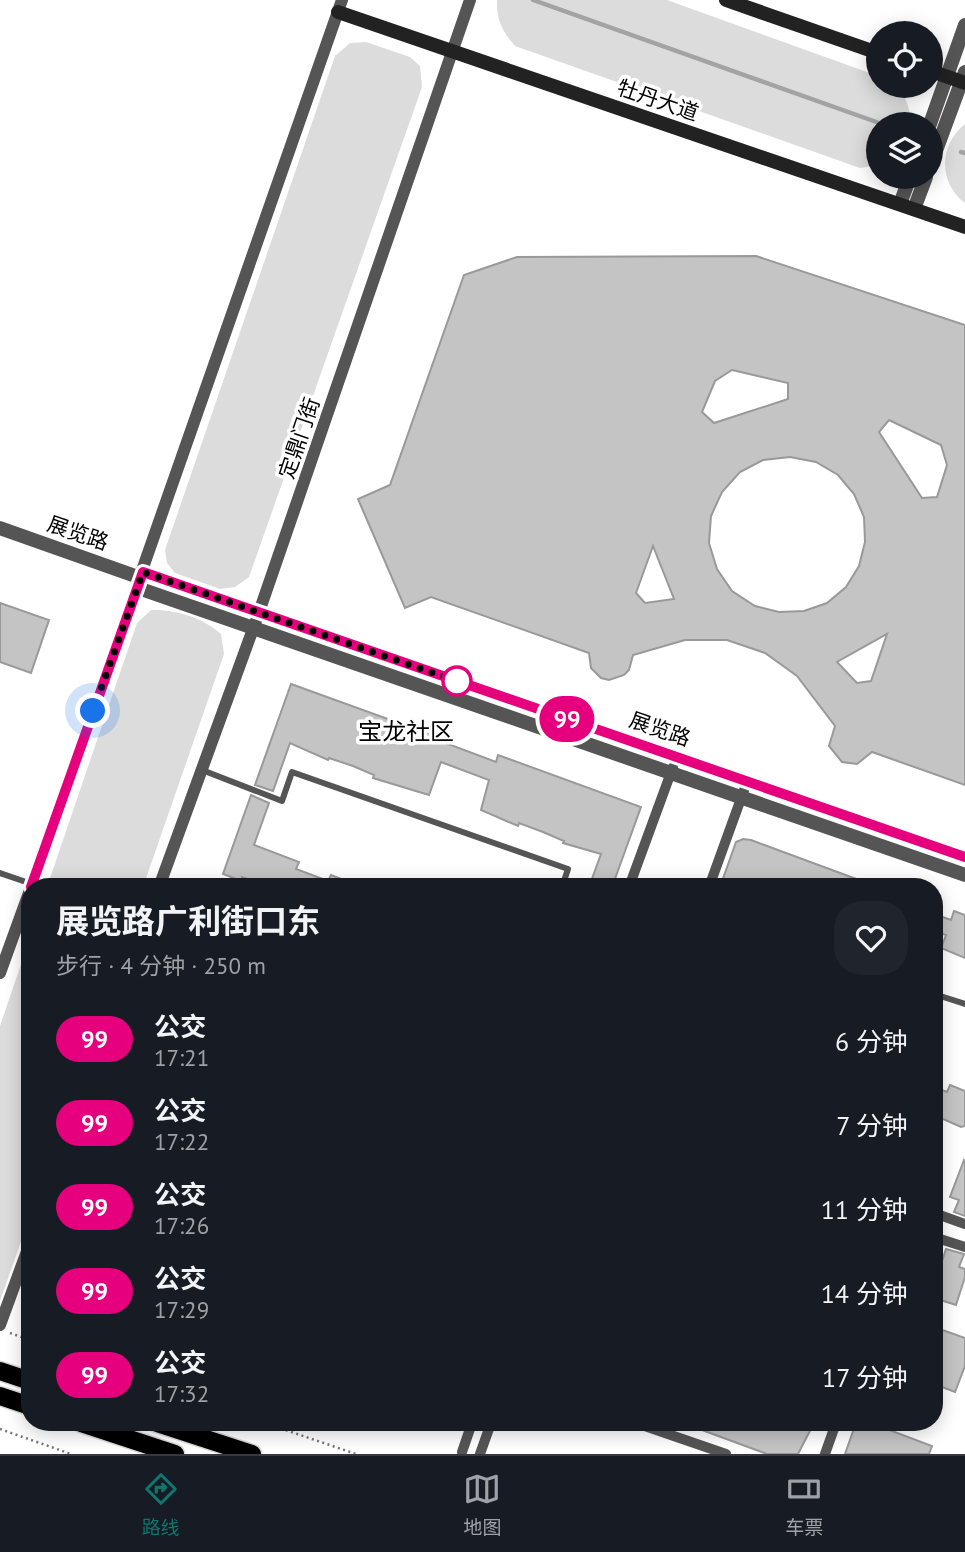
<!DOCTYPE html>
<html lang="zh">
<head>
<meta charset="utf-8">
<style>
  body { margin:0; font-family:"PT Sans","Noto Sans SC",sans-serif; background:#20242c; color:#f1f3f6; height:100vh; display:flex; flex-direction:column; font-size:26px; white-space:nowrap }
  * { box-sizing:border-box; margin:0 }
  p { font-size:23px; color:#9ea1a6 }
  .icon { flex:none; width:38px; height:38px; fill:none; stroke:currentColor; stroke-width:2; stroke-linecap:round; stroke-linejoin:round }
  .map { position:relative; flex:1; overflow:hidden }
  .panel { position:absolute; left:21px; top:878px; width:922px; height:553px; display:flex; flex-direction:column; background:#171b24; border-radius:28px; box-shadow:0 4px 18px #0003 }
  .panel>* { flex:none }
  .badge { padding:0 14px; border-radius:23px; font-size:24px; line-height:46px }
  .controls { position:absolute; left:866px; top:21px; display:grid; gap:14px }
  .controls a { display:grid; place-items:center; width:77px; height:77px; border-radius:50%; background:#171b24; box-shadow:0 4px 18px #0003; font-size:35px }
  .you { position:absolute; width:35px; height:35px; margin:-18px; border:5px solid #fff; border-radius:50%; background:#1a73e8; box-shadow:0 0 0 10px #1a73e833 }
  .map>.badge { position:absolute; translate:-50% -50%; box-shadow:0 0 0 4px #fff }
  .round { display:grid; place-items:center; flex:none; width:74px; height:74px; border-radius:28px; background:#20242c }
  .headline { display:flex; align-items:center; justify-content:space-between; height:119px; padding:0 35px }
  h1 { font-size:33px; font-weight:700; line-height:52px }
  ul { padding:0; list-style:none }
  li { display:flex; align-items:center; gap:21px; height:84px; padding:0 35px }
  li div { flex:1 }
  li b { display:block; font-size:26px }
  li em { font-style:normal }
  li .badge { min-width:77px; font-weight:700; text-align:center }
  .dock { display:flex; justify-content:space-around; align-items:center; height:98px; border-top:2px solid #363941; background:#171b24; font-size:19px; color:#9ea1a6 }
  .dock a { display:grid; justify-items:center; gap:4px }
  .dock .active { color:#0f766e }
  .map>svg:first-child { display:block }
  .green { fill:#dcdcdc }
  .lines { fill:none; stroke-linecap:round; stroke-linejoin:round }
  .stream { stroke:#a3a3a3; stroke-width:4.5 }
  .building { fill:#c4c4c4; stroke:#999; stroke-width:2; fill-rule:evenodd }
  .primary-casing { stroke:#dbdbdb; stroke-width:21 }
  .path { stroke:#777; stroke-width:2.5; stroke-dasharray:2 3.5; stroke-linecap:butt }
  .service { stroke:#555; stroke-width:6 }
  .pedestrian { stroke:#555; stroke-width:10 }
  .minor { stroke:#555; stroke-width:12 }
  .tertiary { stroke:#555; stroke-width:14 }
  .secondary { stroke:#222; stroke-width:14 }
  .primary { stroke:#000; stroke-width:18 }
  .line-casing { stroke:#fff; stroke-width:16 }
  .line { stroke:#e6007e; stroke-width:10 }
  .walk { stroke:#000; stroke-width:7; stroke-dasharray:0 12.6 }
  .stop-dot { fill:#fff; stroke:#e6007e; stroke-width:3.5 }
  .labels { text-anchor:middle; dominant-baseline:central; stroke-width:7; stroke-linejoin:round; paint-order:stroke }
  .street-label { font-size:21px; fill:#000; stroke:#fff }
  .quarter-label { font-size:24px; fill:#000; stroke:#fff }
</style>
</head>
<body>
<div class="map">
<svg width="965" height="1454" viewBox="0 0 965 1454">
  <rect width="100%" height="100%" fill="#fff"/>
  <path class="green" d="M497 0H667L878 76V86H897C906 97 911 109 910 124H878V165L860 168 515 46C502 31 496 19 497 0Z
    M366 42 410 57 420 66 422 87 249 577 235 587 220 589 175 573 167 563 165 550 335 56 350 43Z
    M965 124V203C938 183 939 144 965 124Z
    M151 610C175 609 204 618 221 634L224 654 143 887H47L137 623Z
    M30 938V1216L0 1301V1026Z"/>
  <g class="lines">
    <path class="stream" d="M533 0 882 124
      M961 152 965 153"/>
  </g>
  <path class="building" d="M756 256 965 325V785L872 752 857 764 842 762 829 746 835 726 797 676 765 653 727 640H685L633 655 629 670 624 675 609 680 601 678 591 668 589 653 431 597 405 608 358 499 390 485 464 275 517 257ZM732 370 788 383V399L714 423 702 412 715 381ZM889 420 941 445 947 465 937 497 922 498 879 432ZM790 457 816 462 838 475 854 494 864 517 865 542 859 566 846 587 827 603 804 611 779 612 755 606 732 591 717 569 709 543 711 516 722 492 740 472 763 460ZM653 546 674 599 645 603 636 593ZM887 634 871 681 857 683 837 662Z
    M0 603 49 620 31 673 0 662Z
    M291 684 449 741 448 744 496 762 498 755 641 807 612 887H589L601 854 563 843 564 841 543 832 519 823 518 826 481 810 489 780 441 762 429 795 373 778 374 775 353 766 329 758 328 760 290 743 273 791 255 785Z
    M251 795 269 803 254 845 299 862 296 869 328 881 331 875 362 887H271L242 877 241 881 223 874Z
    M743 839 751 840 878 887H720L736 842Z
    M954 911 965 915V958L941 948 946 935 934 931V914L951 920Z
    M950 1085 965 1091V1126L961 1127 934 1115V1087L947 1092Z
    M964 1160 965 1161V1216L954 1212 959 1200 950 1197Z
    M946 1249 964 1254 959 1267 965 1269V1277L956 1305 934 1298V1259L942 1261Z
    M934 1327 965 1338V1366L955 1392 934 1384Z
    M683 1423H814L798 1454H767Z
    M856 1423H871L932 1446 929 1454H845Z"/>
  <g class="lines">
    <g class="primary-casing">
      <path id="primary" d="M0 1371 30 1381
        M0 1396 30 1406
        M81 1423 175 1454
        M157 1423 252 1454"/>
    </g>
    <path class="path" d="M10 1333 30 1340
      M265 1423 356 1454
      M0 1429 71 1454"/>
    <path class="service" d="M202 770 282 801 292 772 568 869 562 887
      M0 873 32 884
      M934 994 965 1004"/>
    <path class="pedestrian" d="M629 887 673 767
      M709 887 747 782
      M934 1213 965 1224
      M934 1237 965 1247
      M636 1423 726 1454
      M462 1452 472 1423
      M480 1454 491 1423
      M825 1454 836 1423"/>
    <path class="minor" d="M31 887 342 0
      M159 887 257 618 470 0
      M0 973 30 890
      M0 1325 30 1243"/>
    <path class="tertiary" d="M930 124 965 25
      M931 164 965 72
      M900 204 910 177
      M914 209 926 177
      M0 528 141 578
      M143 572 965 857
      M138 588 965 875"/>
    <path class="secondary" d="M726 0 878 53
      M338 12 965 227
      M931 71 965 83"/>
    <use href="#primary" class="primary"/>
  </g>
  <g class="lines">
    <g class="line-casing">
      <path id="line" d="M31 887 143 572 965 857"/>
    </g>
    <use href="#line" class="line"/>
    <path class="walk" d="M93 711 143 572 468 685 457 681"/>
  </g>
  <circle class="stop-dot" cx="457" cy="681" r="14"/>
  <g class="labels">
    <g class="street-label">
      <text transform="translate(658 100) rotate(19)">牡丹大道</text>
      <text transform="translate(299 438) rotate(-71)">定鼎门街</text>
      <text transform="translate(78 533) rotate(19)">展览路</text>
      <text transform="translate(660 729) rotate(19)">展览路</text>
    </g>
    <g class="quarter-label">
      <text x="406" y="731">宝龙社区</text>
    </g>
  </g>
</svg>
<div class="controls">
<a><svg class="icon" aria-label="locate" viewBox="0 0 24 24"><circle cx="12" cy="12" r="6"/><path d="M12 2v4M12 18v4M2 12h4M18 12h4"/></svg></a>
<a><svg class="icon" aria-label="layers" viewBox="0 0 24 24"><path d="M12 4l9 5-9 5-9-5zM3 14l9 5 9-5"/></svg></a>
</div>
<div class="you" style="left:93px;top:711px"></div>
<b class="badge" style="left:567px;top:719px;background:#e6007e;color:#fff">99</b>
<section class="panel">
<div class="headline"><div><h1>展览路广利街口东</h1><p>步行 · 4 分钟 · 250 m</p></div><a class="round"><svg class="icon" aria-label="heart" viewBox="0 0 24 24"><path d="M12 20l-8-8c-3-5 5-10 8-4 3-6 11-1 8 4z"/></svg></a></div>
<ul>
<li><span class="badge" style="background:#e6007e;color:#fff">99</span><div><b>公交</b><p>17:21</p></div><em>6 分钟</em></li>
<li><span class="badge" style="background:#e6007e;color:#fff">99</span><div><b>公交</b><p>17:22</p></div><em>7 分钟</em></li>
<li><span class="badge" style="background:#e6007e;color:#fff">99</span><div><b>公交</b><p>17:26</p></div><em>11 分钟</em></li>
<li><span class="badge" style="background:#e6007e;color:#fff">99</span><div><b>公交</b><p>17:29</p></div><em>14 分钟</em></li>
<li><span class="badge" style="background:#e6007e;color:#fff">99</span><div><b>公交</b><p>17:32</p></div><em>17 分钟</em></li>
</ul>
</section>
</div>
<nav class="dock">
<a class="active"><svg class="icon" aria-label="directions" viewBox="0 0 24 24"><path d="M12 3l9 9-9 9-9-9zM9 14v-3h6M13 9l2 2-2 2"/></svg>路线</a>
<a><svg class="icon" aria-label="map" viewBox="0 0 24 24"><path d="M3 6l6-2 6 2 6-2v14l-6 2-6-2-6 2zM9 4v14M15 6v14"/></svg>地图</a>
<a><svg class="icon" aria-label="tickets" viewBox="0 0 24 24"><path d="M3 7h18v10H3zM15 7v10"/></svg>车票</a>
</nav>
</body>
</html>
